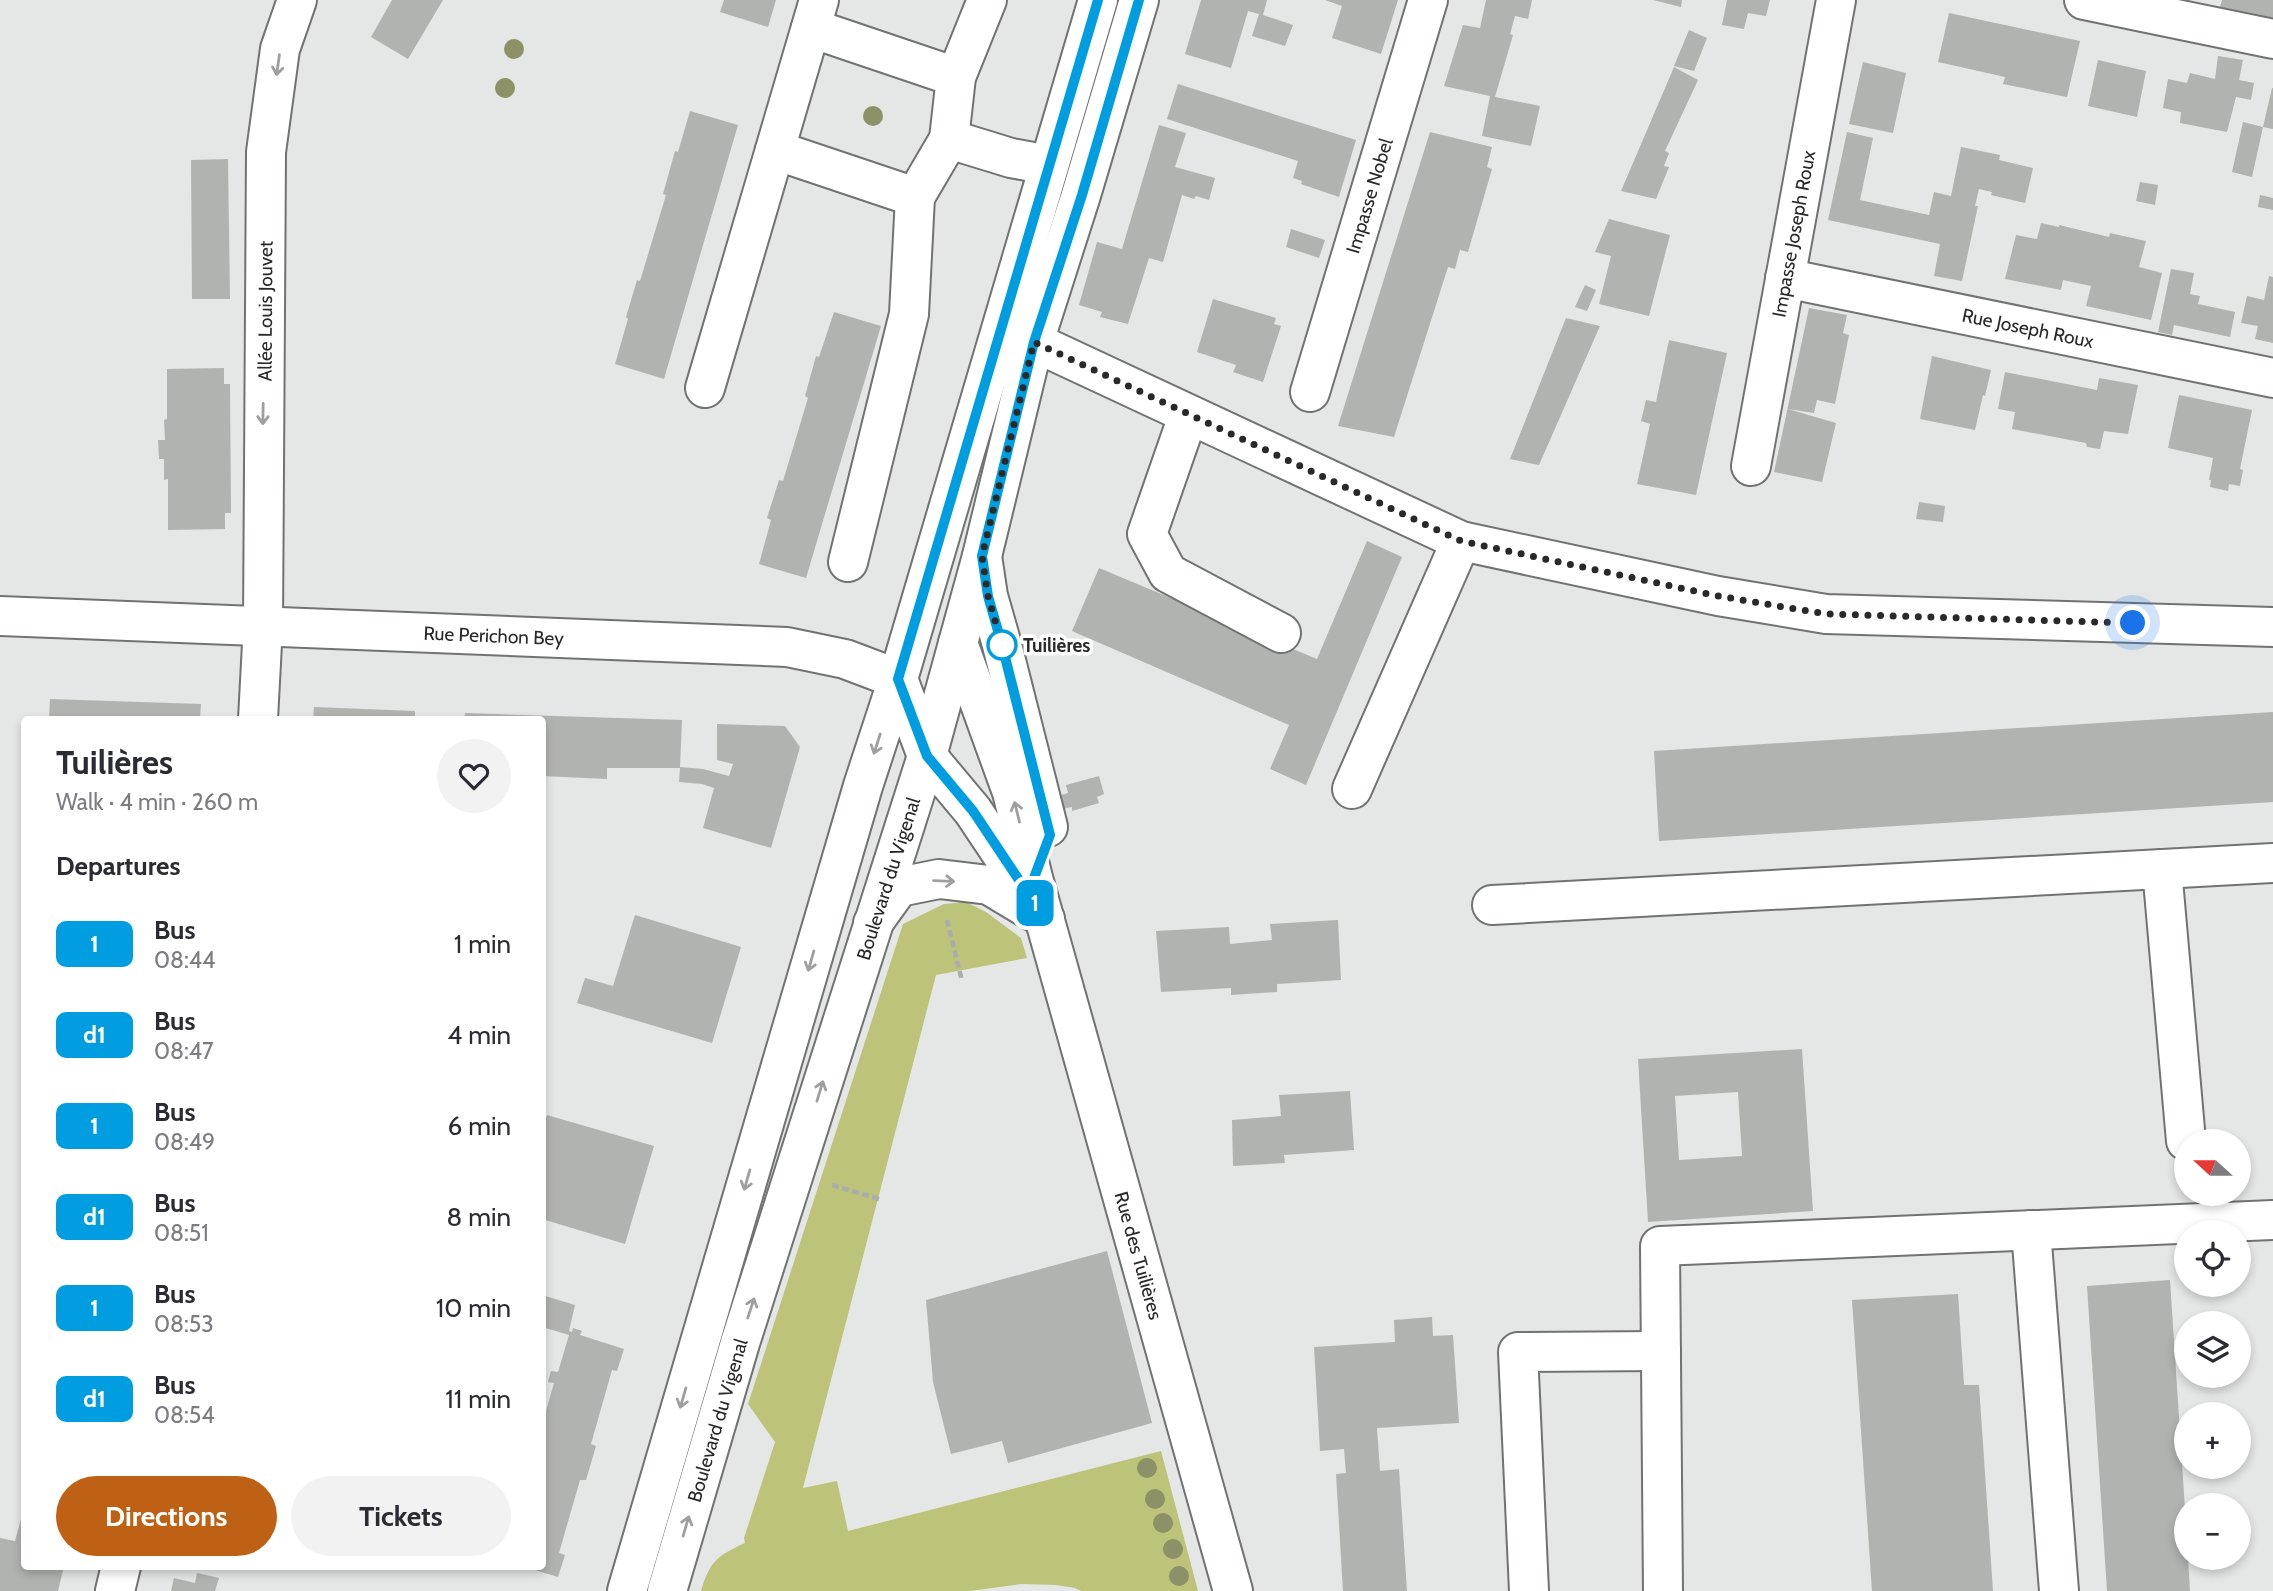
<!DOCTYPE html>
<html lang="en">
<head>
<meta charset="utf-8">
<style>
  body { margin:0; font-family:Cabin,sans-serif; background:#f2f2f3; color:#2b2b33; height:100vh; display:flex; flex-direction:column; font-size:26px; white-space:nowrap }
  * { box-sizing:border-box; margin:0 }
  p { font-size:23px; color:#7c7c81 }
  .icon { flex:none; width:38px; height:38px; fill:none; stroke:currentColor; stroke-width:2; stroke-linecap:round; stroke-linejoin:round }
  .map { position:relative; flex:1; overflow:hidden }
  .side { position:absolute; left:21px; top:716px; width:525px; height:854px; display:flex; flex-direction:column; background:#fff; border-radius:7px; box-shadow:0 4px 10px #0003 }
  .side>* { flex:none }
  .badge { padding:0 14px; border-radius:10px; font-size:24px; line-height:46px }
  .needle { width:46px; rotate:291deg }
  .tools { position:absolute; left:2174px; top:1129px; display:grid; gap:14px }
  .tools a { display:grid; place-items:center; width:77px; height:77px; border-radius:50%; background:#fff; box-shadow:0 4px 10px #0003; font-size:35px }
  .you { position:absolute; width:35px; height:35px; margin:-18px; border:5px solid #fff; border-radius:50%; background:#1a73e8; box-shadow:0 0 0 10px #1a73e833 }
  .map>.badge { position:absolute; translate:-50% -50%; box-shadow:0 0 0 4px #fff }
  h2 { padding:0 35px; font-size:26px; line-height:63px }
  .round { display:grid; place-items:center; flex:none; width:74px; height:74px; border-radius:37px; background:#f2f2f3 }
  .overview { display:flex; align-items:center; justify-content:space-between; height:119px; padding:0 35px }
  h1 { font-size:33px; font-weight:800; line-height:52px }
  .cta { display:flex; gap:14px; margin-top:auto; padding:14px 35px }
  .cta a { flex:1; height:80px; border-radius:42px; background:#bf6115; color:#fff; font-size:28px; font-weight:800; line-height:80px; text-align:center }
  .cta a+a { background:#f2f2f3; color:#2b2b33 }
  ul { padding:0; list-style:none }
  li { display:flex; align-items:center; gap:21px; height:91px; padding:0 35px }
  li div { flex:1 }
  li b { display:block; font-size:26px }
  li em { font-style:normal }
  li .badge { min-width:77px; font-weight:700; text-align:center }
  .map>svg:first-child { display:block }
  .green { fill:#bdc378 }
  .building { fill:#b1b3b0; fill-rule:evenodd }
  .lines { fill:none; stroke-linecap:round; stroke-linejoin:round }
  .minor-casing { stroke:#707371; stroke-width:42 }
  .major-casing { stroke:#707371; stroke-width:42 }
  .path { stroke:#abadac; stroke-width:4.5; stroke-dasharray:7 3.5; stroke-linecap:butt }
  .minor { stroke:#fff; stroke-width:38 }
  .major { stroke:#fff; stroke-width:38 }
  .tree { fill:#8d9167 }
  .oneway { stroke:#9e9f9e }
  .line-casing { stroke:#fff; stroke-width:16 }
  .line { stroke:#009de0; stroke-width:10 }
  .walk { stroke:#282928; stroke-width:7; stroke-dasharray:0 12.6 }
  .stop-dot { fill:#fff; stroke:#009de0; stroke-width:3.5 }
  .labels { text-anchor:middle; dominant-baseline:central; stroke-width:7; stroke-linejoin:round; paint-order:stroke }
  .street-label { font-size:19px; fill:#282928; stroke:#fff }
  .stop-label { font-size:19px; font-weight:bold; fill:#282928; stroke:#fff; text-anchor:start }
</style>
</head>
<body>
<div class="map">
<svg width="2273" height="1591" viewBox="0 0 2273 1591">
  <rect width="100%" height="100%" fill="#e4e7e5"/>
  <path class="green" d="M966 902 986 912 1021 938 1027 958 936 975 803 1488 837 1481 848 1531 1161 1451 1198 1591H1081L1075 1588 1056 1585 1021 1584 970 1591H701C710 1561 717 1556 745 1543L744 1538 775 1442 748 1404 903 924 944 904Z"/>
  <path class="building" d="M392 0H443L408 59 371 37Z
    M724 0H776L768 27 720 12Z
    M1201 0H1267L1263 15 1293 25 1285 46 1252 36 1259 14 1248 11 1231 68 1185 54Z
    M1325 0H1398L1381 54 1332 38 1342 6Z
    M1486 0H1532L1528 19 1515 16 1510 34 1513 35 1495 97 1540 106 1531 146 1482 136 1490 96 1444 86 1463 25 1480 28Z
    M1653 0H1682L1681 7Z
    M1727 0H1770L1766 16 1748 13 1744 29 1722 25Z
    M2222 0H2273V18L2220 7Z
    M1949 13 2080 41 2067 97 2003 84 2005 77 1938 62Z
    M1689 30 1707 38 1694 71 1674 66Z
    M2218 56 2243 60 2239 80 2254 83 2251 100 2236 97 2227 132 2180 123 2181 112 2163 108 2168 79 2187 83 2190 73 2215 79Z
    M2098 60 2146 71 2137 117 2088 106Z
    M1863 62 1906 73 1893 133 1849 124Z
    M1674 67 1698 80 1665 151 1669 153 1664 166 1669 167 1656 199 1621 191Z
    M1178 84 1356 140 1339 197 1301 184 1302 181 1293 178 1298 161 1167 119Z
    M2272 88H2273V129L2263 127Z
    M690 111 738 125 664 379 615 364 628 319 626 317 637 280 640 281 666 195 663 194 675 151 678 152Z
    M2243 122 2263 127 2252 177 2232 172Z
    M1159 125 1186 133 1175 167 1215 178 1209 200 1196 196 1194 199 1182 195 1163 262 1149 258 1128 324 1100 317 1102 312 1079 305 1097 242 1122 249Z
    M1430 132 1492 147 1487 167 1492 169 1468 252 1460 250 1455 269 1448 267 1394 437 1338 426Z
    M1847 132 1873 138 1860 200 1929 215 1934 192 1951 196 1961 147 2000 155 1999 160 2033 168 2025 203 1991 195 1992 192 1979 189 1975 206H1978L1962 281 1934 276 1940 244 1828 220Z
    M228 159 230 299H192L191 160Z
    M2140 182 2158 185 2155 205 2136 201Z
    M2260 195 2273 198V210L2258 207Z
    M1609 219 1670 235 1649 316 1599 304 1611 256 1595 252Z
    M2041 223 2059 227V225L2109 237 2110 233 2146 241 2139 267 2162 273 2151 320 2086 306 2091 286 2063 280 2061 290 2005 279 2016 235 2037 239Z
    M1291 229 1325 240 1319 258 1286 247Z
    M2171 269 2194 273 2190 294 2200 296 2198 304 2235 312 2230 337 2174 325 2172 335 2158 332Z
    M2269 276 2273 277V343L2255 339 2258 326 2241 323 2247 296 2264 300Z
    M1585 285 1596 290 1587 311 1575 307Z
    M1213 299 1276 318 1274 324 1281 326 1263 382 1233 372 1236 365 1197 352Z
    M1809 308 1847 315 1843 333 1849 335 1835 404 1817 400 1814 413 1788 409 1836 423 1822 482 1774 472Z
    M834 312 881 326 806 578 759 564 771 520 767 518 779 480 783 481 808 398 805 396 816 356 819 357Z
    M1566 318 1600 326 1539 465 1510 459Z
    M1669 340 1727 353 1696 495 1637 484 1650 424 1641 421 1646 400 1656 402Z
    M1932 356 1991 370 1985 396 1983 395 1975 430 1920 419Z
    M224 368V384H230L231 513H225V529L168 530V479L164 480V459H159L158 440H165L164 420 167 419V369Z
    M2005 372 2097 390 2099 378 2138 385 2128 434 2104 431 2100 449 2087 447 2086 443 2012 429 2015 412 1998 409Z
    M2179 395 2252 410 2240 469 2243 470 2240 486 2229 484 2228 491 2210 487 2211 480H2209L2213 458 2168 448Z
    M1919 502 1945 506 1943 522 1916 519Z
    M1367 541 1402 557 1306 785 1270 769 1289 725 1072 631 1099 568 1317 659Z
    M50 699 201 704 200 719H49Z
    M314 707 415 711V719H313Z
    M2273 712V802L1659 841 1654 751Z
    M465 713 682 720 680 767 703 769 729 776 733 764 717 760V724L785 726 800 747 771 848 703 828 714 788 702 784 679 782 680 768H607V779L542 776V719H464Z
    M1099 776 1104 794 1097 797 1099 803 1072 811V807L1058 810 1054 797 1068 793 1066 785Z
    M635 915 741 947 712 1043 577 1003 585 978 613 986Z
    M1338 920 1341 980 1277 984V992L1231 995V988L1161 992 1156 931 1229 927 1230 944 1272 940 1270 924Z
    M1802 1049 1813 1211 1648 1222 1638 1059ZM1738 1092 1742 1156 1679 1160 1675 1096Z
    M1350 1091 1354 1150 1284 1155 1285 1163 1233 1166 1232 1120 1281 1116 1279 1095Z
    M547 1115 654 1146 625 1244 542 1219V1131Z
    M1107 1251 1152 1423 1008 1463 1002 1441 951 1454 933 1382 926 1300Z
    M2170 1280 2186 1524V1558H2188L2190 1591H2107L2087 1286Z
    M1958 1294 1964 1385H1979L1993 1591H1872L1852 1300Z
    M542 1295 575 1305 569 1331 572 1332 573 1328 582 1331 580 1335 624 1349 617 1371 612 1370 591 1444 596 1446 586 1480H580L559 1553 565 1555 558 1577 525 1567 542 1566V1425L554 1383 548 1382 551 1371 558 1372 569 1335 542 1327Z
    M1432 1317 1433 1336 1453 1335 1459 1423 1377 1428 1380 1471 1399 1469 1407 1591H1343L1336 1474 1346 1473 1344 1449 1320 1451 1314 1347 1395 1342 1394 1320Z
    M24 1508V1566H64L58 1591H0V1538L15 1541Z
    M197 1573 219 1578 215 1591H171L174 1578 195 1583Z"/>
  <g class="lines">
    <g class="minor-casing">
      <g id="minor">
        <path d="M2084 0 2273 39"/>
        <path d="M811 28 956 77"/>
        <path d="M949 139 1011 158 1049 165"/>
        <path d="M775 150 915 197"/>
        <path id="s1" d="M1785 278 2273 378"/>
        <path d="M1034 342 1461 541 1718 596 1826 614 2273 627"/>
        <path d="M705 388 819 0"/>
        <path id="s2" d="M1310 392 1428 0"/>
        <path d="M1188 416 1147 534 1168 573 1281 633"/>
        <path id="s3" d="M1751 466 1836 0"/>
        <path d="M982 556 988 596 1002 645 1048 827"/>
        <path d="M848 562 909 314 915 197 949 139 956 77 987 0"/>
        <path id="s4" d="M0 616 787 647 845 659 898 679 927 756 973 811 1045 919"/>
        <path id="s5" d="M958 643 1012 792 1033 878 1233 1591"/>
        <path id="s6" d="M258 719 263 625 266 152 280 49 297 0"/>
        <path d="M1352 789 1461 541"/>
        <path d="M2162 869 2186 1141"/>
        <path d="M1492 905 2273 863"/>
        <path d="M873 923 899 887 939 879 989 885 1034 912"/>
        <path d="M2031 1230 2059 1591"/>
        <path d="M115 1591 121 1566"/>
        <path d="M1529 1591 1518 1352 1661 1351"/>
        <path d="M1663 1591 1660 1246 2273 1220"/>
      </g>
    </g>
    <g class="major-casing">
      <g id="major">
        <path d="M627 1591 863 786 898 679 1098 0"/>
        <path id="s7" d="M667 1591 740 1343 927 756 982 556 1034 342 1081 195 1139 0"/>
      </g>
    </g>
    <path class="path" d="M947 920 962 981
      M832 1185 879 1199"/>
    <use href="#minor" class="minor"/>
    <use href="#major" class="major"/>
  </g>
  <g class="tree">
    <circle cx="514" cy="49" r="10"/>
    <circle cx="505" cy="88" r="10"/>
    <circle cx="873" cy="116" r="10"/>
    <circle cx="1147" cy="1468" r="10"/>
    <circle cx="1155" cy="1499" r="10"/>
    <circle cx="1163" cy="1523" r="10"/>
    <circle cx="1173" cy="1549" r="10"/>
    <circle cx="1179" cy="1576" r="10"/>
  </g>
  <defs><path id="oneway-shaft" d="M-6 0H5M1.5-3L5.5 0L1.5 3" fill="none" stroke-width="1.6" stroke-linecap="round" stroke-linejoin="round" transform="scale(1.75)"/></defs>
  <g class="oneway">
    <use href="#oneway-shaft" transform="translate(278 65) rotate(98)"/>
    <use href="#oneway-shaft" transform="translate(263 414) rotate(91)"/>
    <use href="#oneway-shaft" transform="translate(877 744) rotate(108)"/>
    <use href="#oneway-shaft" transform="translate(1017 812) rotate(-104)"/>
    <use href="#oneway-shaft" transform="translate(944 881) rotate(2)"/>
    <use href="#oneway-shaft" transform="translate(811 961) rotate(106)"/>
    <use href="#oneway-shaft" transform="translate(820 1091) rotate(-73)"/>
    <use href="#oneway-shaft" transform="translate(747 1180) rotate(106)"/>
    <use href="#oneway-shaft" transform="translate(751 1308) rotate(-72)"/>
    <use href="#oneway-shaft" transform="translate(683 1398) rotate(106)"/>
    <use href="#oneway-shaft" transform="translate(686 1526) rotate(-74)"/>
  </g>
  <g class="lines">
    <g class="line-casing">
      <path id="line" d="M1098 0 898 679 927 756 973 811 1045 919 1034 878 1050 835 1002 645 988 596 982 556 1034 342 1082 195 1139 0"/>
    </g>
    <use href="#line" class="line"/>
    <path class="walk" d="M1002 645 988 596 982 556 1034 342 1461 541 1718 596 1826 614 2133 623"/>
  </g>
  <circle class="stop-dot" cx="1002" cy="645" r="14"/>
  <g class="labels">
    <g class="street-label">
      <text stroke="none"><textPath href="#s2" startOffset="205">Impasse Nobel</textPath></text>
      <text stroke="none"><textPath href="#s3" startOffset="236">Impasse Joseph Roux</textPath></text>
      <text stroke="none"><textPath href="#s6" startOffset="408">Allée Louis Jouvet</textPath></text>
      <text stroke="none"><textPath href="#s1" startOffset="248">Rue Joseph Roux</textPath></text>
      <text stroke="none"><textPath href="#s4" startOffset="494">Rue Perichon Bey</textPath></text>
      <text stroke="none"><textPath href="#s7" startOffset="746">Boulevard du Vigenal</textPath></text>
      <text stroke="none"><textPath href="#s5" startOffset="639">Rue des Tuilières</textPath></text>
      <text stroke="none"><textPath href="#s7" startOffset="178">Boulevard du Vigenal</textPath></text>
    </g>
    <g class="stop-label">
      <text x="1023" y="645">Tuilières</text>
    </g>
  </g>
</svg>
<div class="tools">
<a><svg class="needle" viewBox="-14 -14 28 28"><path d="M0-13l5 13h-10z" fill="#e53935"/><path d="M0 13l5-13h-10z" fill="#7c7c81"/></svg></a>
<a><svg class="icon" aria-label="locate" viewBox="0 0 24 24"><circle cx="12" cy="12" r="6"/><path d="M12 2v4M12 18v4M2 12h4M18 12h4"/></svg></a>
<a><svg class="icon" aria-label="layers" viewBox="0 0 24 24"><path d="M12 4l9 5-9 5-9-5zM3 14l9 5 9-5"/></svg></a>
<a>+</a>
<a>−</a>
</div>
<div class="you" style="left:2133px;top:623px"></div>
<b class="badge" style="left:1035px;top:903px;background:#009de0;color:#fff">1</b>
<section class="side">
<div class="overview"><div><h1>Tuilières</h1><p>Walk · 4 min · 260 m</p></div><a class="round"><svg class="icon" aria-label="heart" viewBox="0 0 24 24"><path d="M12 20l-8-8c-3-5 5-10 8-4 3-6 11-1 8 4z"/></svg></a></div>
<h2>Departures</h2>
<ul>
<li><span class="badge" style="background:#009de0;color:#fff">1</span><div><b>Bus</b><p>08:44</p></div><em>1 min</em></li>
<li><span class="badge" style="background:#009de0;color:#fff">d1</span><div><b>Bus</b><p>08:47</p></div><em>4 min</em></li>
<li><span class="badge" style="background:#009de0;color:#fff">1</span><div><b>Bus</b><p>08:49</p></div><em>6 min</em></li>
<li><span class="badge" style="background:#009de0;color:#fff">d1</span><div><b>Bus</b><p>08:51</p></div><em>8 min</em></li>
<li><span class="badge" style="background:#009de0;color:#fff">1</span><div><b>Bus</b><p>08:53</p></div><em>10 min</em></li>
<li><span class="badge" style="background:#009de0;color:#fff">d1</span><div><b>Bus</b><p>08:54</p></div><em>11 min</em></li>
</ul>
<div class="cta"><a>Directions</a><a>Tickets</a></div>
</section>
</div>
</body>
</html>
